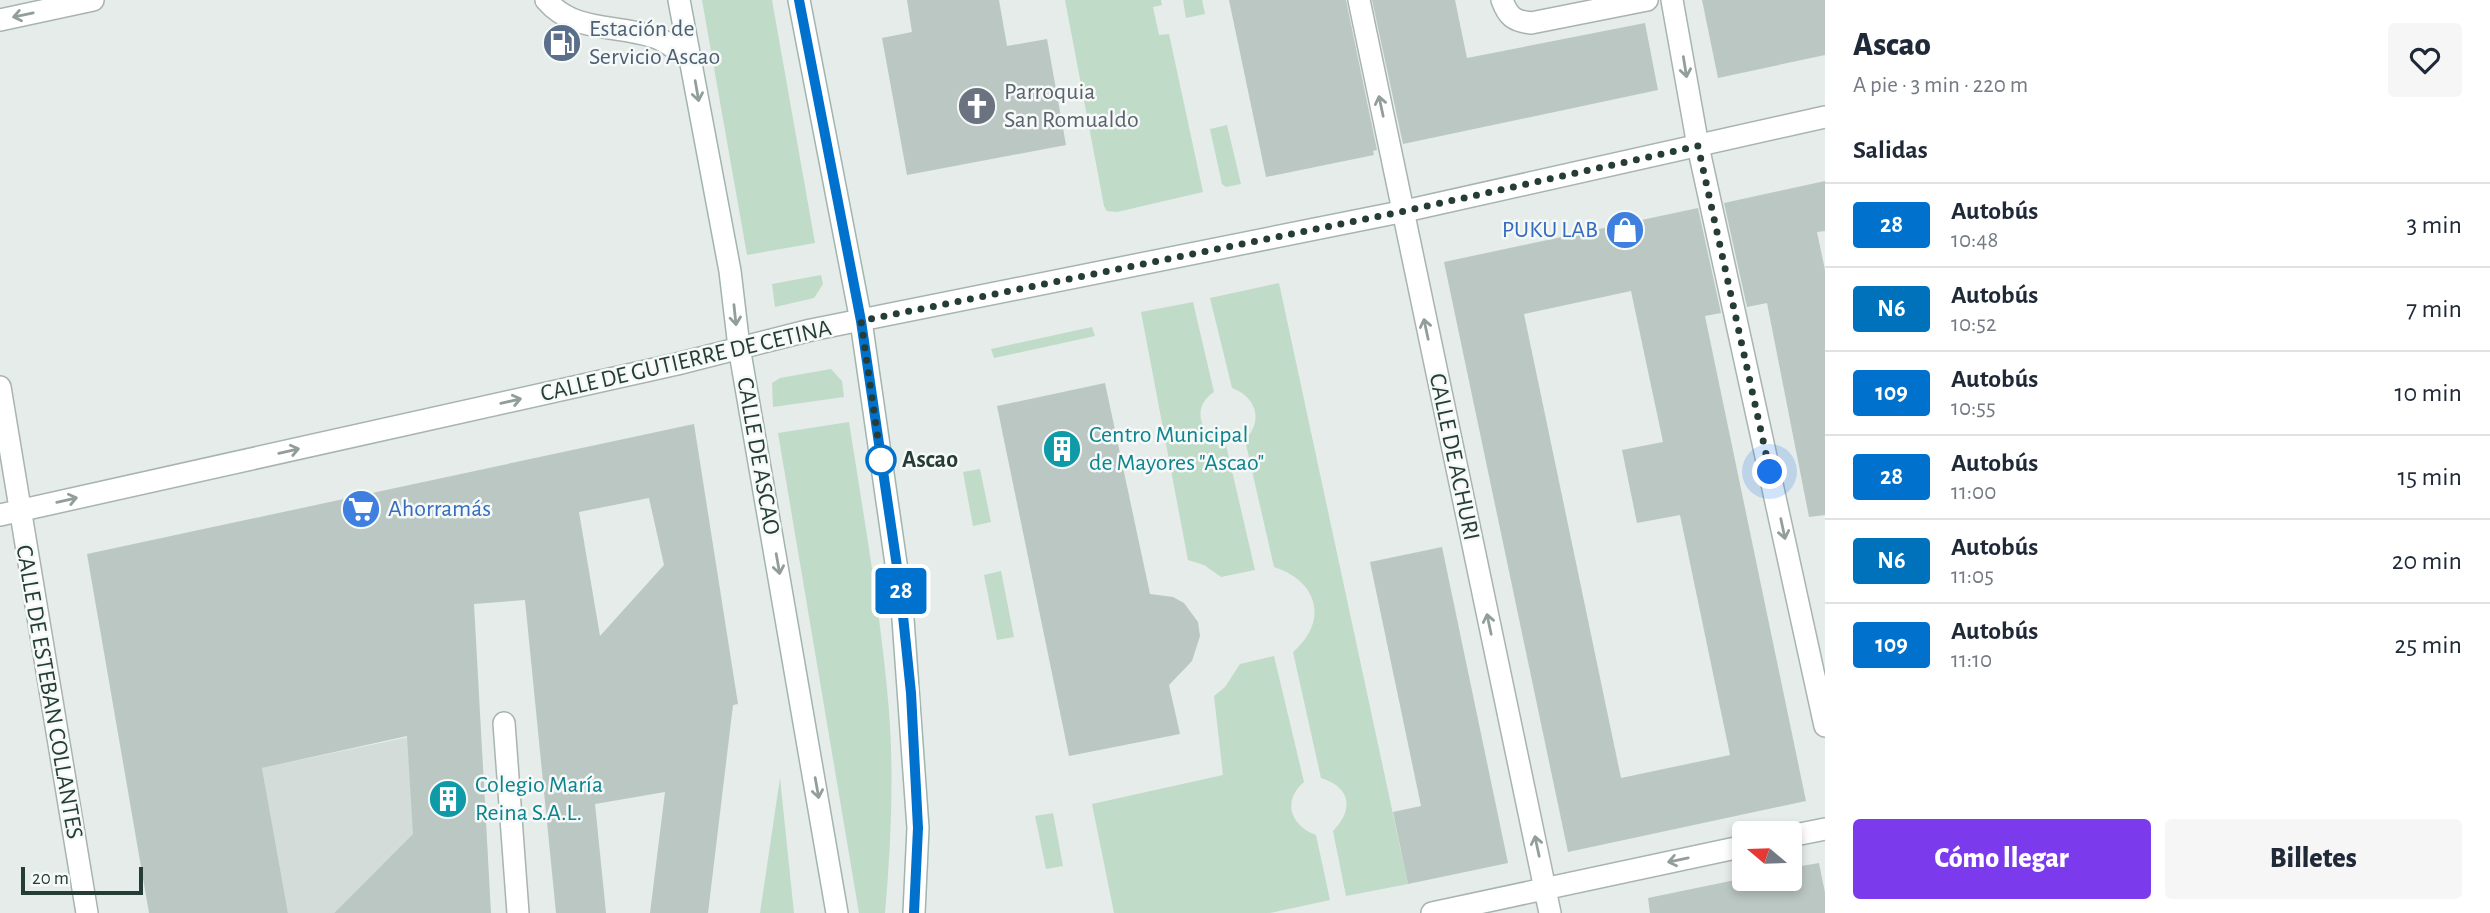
<!DOCTYPE html>
<html lang="es">
<head>
<meta charset="utf-8">
<style>
  body { margin:0; font-family:"Alegreya Sans",sans-serif; background:#f6f6f7; color:#1f2937; height:100vh; display:flex; flex-direction:column; font-size:26px; white-space:nowrap }
  * { box-sizing:border-box; margin:0 }
  p { font-size:23px; color:#747a83 }
  .icon { flex:none; width:38px; height:38px; fill:none; stroke:currentColor; stroke-width:2; stroke-linecap:round; stroke-linejoin:round }
  .map { position:relative; flex:1; overflow:hidden }
  .sheet { display:flex; flex-direction:column; background:#fff; width:665px }
  .sheet>* { flex:none }
  .badge { padding:0 14px; border-radius:5px; font-size:24px; line-height:46px }
  .needle { width:46px; rotate:289deg }
  .tools { position:absolute; left:1732px; top:821px; display:grid; gap:14px }
  .tools a { display:grid; place-items:center; width:70px; height:70px; border-radius:7px; background:#fff; box-shadow:0 4px 10px #0003; font-size:35px }
  .scale { position:absolute; left:21px; bottom:18px; width:122px; box-sizing:border-box; padding-left:7px; border:4px solid #263c37; border-top:0; font-size:19px; line-height:24px; white-space:nowrap; color:#263c37; -webkit-text-stroke:5px #f5f9f7; paint-order:stroke }
  .you { position:absolute; width:35px; height:35px; margin:-18px; border:5px solid #fff; border-radius:50%; background:#1a73e8; box-shadow:0 0 0 10px #1a73e833 }
  .map>.badge { position:absolute; translate:-50% -50%; box-shadow:0 0 0 4px #fff }
  h2 { padding:0 28px; font-size:26px; line-height:63px }
  .round { display:grid; place-items:center; flex:none; width:74px; height:74px; border-radius:7px; background:#f6f6f7 }
  .summary { display:flex; align-items:center; justify-content:space-between; height:119px; padding:0 28px }
  h1 { font-size:33px; font-weight:800; line-height:52px }
  .primary-button { display:flex; gap:14px; margin-top:auto; padding:14px 28px }
  .primary-button a { flex:1; height:80px; border-radius:7px; background:#7c3aed; color:#fff; font-size:28px; font-weight:800; line-height:80px; text-align:center }
  .primary-button a+a { background:#f6f6f7; color:#1f2937 }
  ul { padding:0; list-style:none }
  li { display:flex; align-items:center; gap:21px; height:84px; padding:0 28px; border-top:2px solid #e0e1e3 }
  li div { flex:1 }
  li b { display:block; font-size:26px }
  li em { font-style:normal }
  li .badge { min-width:77px; font-weight:700; text-align:center }
  main { display:flex; flex:1; min-height:0 }
  .map>svg:first-child { display:block }
  .built { fill:#d3dcd8 }
  .green { fill:#c1dbc9 }
  .building { fill:#bbc7c3; fill-rule:evenodd }
  .lines { fill:none; stroke-linecap:round; stroke-linejoin:round }
  .lane-casing { stroke:#a8b4b0; stroke-width:24 }
  .street-casing { stroke:#a8b4b0; stroke-width:24 }
  .secondary-casing { stroke:#a2b4ae; stroke-width:24 }
  .lane { stroke:#fff; stroke-width:21 }
  .street { stroke:#fff; stroke-width:21 }
  .secondary { stroke:#fff; stroke-width:21 }
  .oneway { stroke:#929e9b }
  .line-casing { stroke:#fff; stroke-width:16 }
  .line { stroke:#0072ce; stroke-width:10 }
  .walk { stroke:#263c37; stroke-width:7; stroke-dasharray:0 12.6 }
  .stop-dot { fill:#fff; stroke:#0072ce; stroke-width:3.5 }
  .labels { text-anchor:middle; dominant-baseline:central; stroke-width:5; stroke-linejoin:round; paint-order:stroke }
  .service-label { font-size:24px; fill:#4e5e75; stroke:#f5f9f7; text-anchor:start }
  .worship-label { font-size:24px; fill:#5b616d; stroke:#f5f9f7; text-anchor:start }
  .shop-label { font-size:24px; fill:#366cbe; stroke:#f5f9f7; text-anchor:end }
  .street-label { font-size:24px; fill:#263c37; stroke:#f5f9f7 }
  .culture-label { font-size:24px; fill:#0d838f; stroke:#f5f9f7; text-anchor:start }
  .stop-label { font-size:24px; font-weight:bold; fill:#263c37; stroke:#f5f9f7; text-anchor:start }
</style>
</head>
<body>
<main>
<div class="map">
<svg width="1825" height="913" viewBox="0 0 1825 913">
  <rect width="100%" height="100%" fill="#e5ece9"/>
  <path class="built" d="M480 722 488 862 382 865 334 913H288L262 768Z"/>
  <path class="green" d="M702 0H772L815 243 747 255Z
    M1065 0H1161L1162 5 1153 7 1159 35 1169 34 1203 192 1117 212 1107 211 1104 206Z
    M1183 0H1202L1205 14 1186 18Z
    M1227 125 1241 184 1226 187 1222 184 1210 129Z
    M821 275 823 284 814 298 775 307 772 284Z
    M1279 283 1408 884 1346 896 1333 831C1354 810 1351 787 1321 778L1293 652C1329 621 1318 581 1274 567L1245 440C1264 420 1256 397 1232 388L1210 298Z
    M1193 302 1214 392C1189 408 1202 438 1226 445L1255 570 1221 577 1204 565 1188 560 1141 312Z
    M1092 327 1095 336 994 358 991 349Z
    M831 369 842 381 844 397 773 407 772 383 780 378Z
    M849 422C864 518 881 614 889 711 894 778 891 846 885 913H859L778 433Z
    M980 469 991 522 973 526 963 472Z
    M1001 571 1014 637 997 640 984 575Z
    M1274 656 1304 782C1282 801 1290 825 1316 835L1330 900 1270 913H1114L1092 804 1223 775 1214 696 1225 687 1240 664Z
    M780 778 794 913H760Z
    M1053 813 1063 866 1046 869 1035 816Z"/>
  <path class="building" d="M907 0H999L1007 46 1047 39 1066 145 907 175 882 38 912 32Z
    M1229 0H1346L1377 150 1373 151 1374 155 1266 177Z
    M1372 0H1455L1467 58 1645 23 1658 90 1403 144Z
    M1702 0H1825V55L1718 78Z
    M1825 181V231L1817 232 1825 270V515L1809 517 1767 303 1747 307 1724 203Z
    M1698 208 1721 313 1705 316 1806 801 1568 852 1444 262ZM1631 291 1663 442 1622 450 1637 523 1680 515 1730 755 1621 778 1524 314Z
    M1105 383 1150 594 1173 597 1184 603 1198 622 1200 636 1192 661 1169 685 1180 734 1069 756 997 406Z
    M694 424 738 704 733 705 708 913H650L665 792 595 804 606 913H556L525 600 474 604 491 913H334L413 834 407 736 262 768 288 913H149L87 554ZM649 498 664 565 600 636 579 512Z
    M1442 547 1508 863 1408 884 1393 812 1421 806 1370 562Z
    M1819 863 1825 893V913H1650L1648 898 1745 878H1790V868Z"/>
  <g class="lines">
    <g class="lane-casing">
      <path id="lane" d="M546 0C574 33 616 24 654 37 667 41 680 52 691 61
        M1502 0C1508 16 1513 21 1531 23L1647 0"/>
    </g>
    <g class="street-casing">
      <path id="street" d="M1359 0 1550 913
        M1672 0 1698 146 1825 726
        M0 20 93 0
        M0 387 87 913
        M0 515 677 364 811 330 1405 211 1825 117
        M504 723 518 913
        M1790 836 1825 829
        M1432 913 1745 846"/>
    </g>
    <g class="secondary-casing">
      <path id="secondary" d="M679 0 730 271 739 347 837 913
        M799 0 861 321 902 605 918 828 914 913"/>
    </g>
    <use href="#lane" class="lane"/>
    <use href="#street" class="street"/>
    <use href="#secondary" class="secondary"/>
  </g>
  <defs><path id="oneway-shaft" d="M-6 0H5M1.5-3L5.5 0L1.5 3" fill="none" stroke-width="1.6" stroke-linecap="round" stroke-linejoin="round" transform="scale(1.75)"/></defs>
  <g class="oneway">
    <use href="#oneway-shaft" transform="translate(23 15) rotate(168)"/>
    <use href="#oneway-shaft" transform="translate(1685 67) rotate(81)"/>
    <use href="#oneway-shaft" transform="translate(697 91) rotate(80)"/>
    <use href="#oneway-shaft" transform="translate(1381 106) rotate(-102)"/>
    <use href="#oneway-shaft" transform="translate(735 315) rotate(84)"/>
    <use href="#oneway-shaft" transform="translate(1426 329) rotate(-102)"/>
    <use href="#oneway-shaft" transform="translate(511 401) rotate(-13)"/>
    <use href="#oneway-shaft" transform="translate(289 451) rotate(-13)"/>
    <use href="#oneway-shaft" transform="translate(67 500) rotate(-13)"/>
    <use href="#oneway-shaft" transform="translate(1783 529) rotate(78)"/>
    <use href="#oneway-shaft" transform="translate(778 564) rotate(80)"/>
    <use href="#oneway-shaft" transform="translate(1489 624) rotate(-102)"/>
    <use href="#oneway-shaft" transform="translate(817 788) rotate(80)"/>
    <use href="#oneway-shaft" transform="translate(1537 846) rotate(-102)"/>
    <use href="#oneway-shaft" transform="translate(1678 860) rotate(168)"/>
  </g>
  <g class="lines">
    <g class="line-casing">
      <path id="line" d="M799 0 861 321 900 587 911 693 918 828 914 913"/>
    </g>
    <use href="#line" class="line"/>
    <path class="walk" d="M881 460 861 321 1405 211 1698 146 1770 472"/>
  </g>
  <defs>
    <g id="fuel-disc" transform="scale(2.0125)"><circle r="9.5" fill="#5c6f8a" stroke="#f5f9f7"/><path d="M-5.5-6h7V0h2V4h1.3V-2.5L3-4.5l.8-.8L6-3V5H2.5V1h-1V6h-7ZM-4.2-4.7v3.2H.2V-4.7Z" fill="#fff"/></g>
    <g id="church-disc" transform="scale(2.0125)"><circle r="9.5" fill="#6b7280" stroke="#f5f9f7"/><path d="M-1.2-6h2.4v3.5h3.3v2.4h-3.3V6h-2.4V-.1h-3.3v-2.4h3.3Z" fill="#fff"/></g>
    <g id="shop-disc" transform="scale(2.0125)"><circle r="9.5" fill="#3f7fe0" stroke="#f5f9f7"/><path d="M-5-2.5h2.3a2.7 3.5 0 0 1 5.4 0H5L5.5 6h-11ZM-1.5-2.5h3a1.5 2.3 0 0 0-3 0Z" fill="#fff"/></g>
    <g id="building-disc" transform="scale(2.0125)"><circle r="9.5" fill="#0f9aa8" stroke="#f5f9f7"/><path d="M-4-6H4V6H1V3H-1V6H-4ZM-2.5-4.3h1.7v1.8h-1.7ZM.8-4.3h1.7v1.8H.8ZM-2.5-1h1.7V.8h-1.7ZM.8-1h1.7V.8H.8Z" fill="#fff"/></g>
    <g id="supermarket-disc" transform="scale(2.0125)"><circle r="9.5" fill="#3f7fe0" stroke="#f5f9f7"/><path d="M-6-5.5h2.5l.6 2H6L4.5 2H-2.5L-4.4-4H-6ZM-1.5 3.2a1.3 1.3 0 1 0 .1 0ZM3 3.2a1.3 1.3 0 1 0 .1 0Z" fill="#fff"/></g>
  </defs>
  <g fill-rule="evenodd">
    <use href="#fuel-disc" x="562" y="43"/>
    <use href="#church-disc" x="977" y="106"/>
    <use href="#shop-disc" x="1625" y="230"/>
    <use href="#building-disc" x="1062" y="449"/>
    <use href="#supermarket-disc" x="361" y="509"/>
    <use href="#building-disc" x="448" y="799"/>
  </g>
  <circle class="stop-dot" cx="881" cy="460" r="14"/>
  <g class="labels">
    <g class="service-label">
      <text x="589" y="29">Estación de<tspan x="589" dy="28">Servicio Ascao</tspan></text>
    </g>
    <g class="worship-label">
      <text x="1004" y="92">Parroquia<tspan x="1004" dy="28">San Romualdo</tspan></text>
    </g>
    <g class="shop-label">
      <text x="1598" y="230">PUKU LAB</text>
      <text x="388" y="509" text-anchor="start">Ahorramás</text>
    </g>
    <g class="street-label">
      <text transform="translate(686 361) rotate(-13)">CALLE DE GUTIERRE DE CETINA</text>
      <text transform="translate(758 456) rotate(80)">CALLE DE ASCAO</text>
      <text transform="translate(1454 457) rotate(78)">CALLE DE ACHURI</text>
      <text transform="translate(49 692) rotate(80)">CALLE DE ESTEBAN COLLANTES</text>
    </g>
    <g class="culture-label">
      <text x="1089" y="435">Centro Municipal<tspan x="1089" dy="28">de Mayores "Ascao"</tspan></text>
      <text x="475" y="785">Colegio María<tspan x="475" dy="28">Reina S.A.L.</tspan></text>
    </g>
    <g class="stop-label">
      <text x="902" y="460">Ascao</text>
    </g>
  </g>
</svg>
<div class="tools">
<a><svg class="needle" viewBox="-14 -14 28 28"><path d="M0-13l5 13h-10z" fill="#e53935"/><path d="M0 13l5-13h-10z" fill="#747a83"/></svg></a>
</div>
<div class="scale">20 m</div>
<div class="you" style="left:1770px;top:472px"></div>
<b class="badge" style="left:901px;top:591px;background:#0072ce;color:#fff">28</b>
</div>
<section class="sheet">
<div class="summary"><div><h1>Ascao</h1><p>A pie · 3 min · 220 m</p></div><a class="round"><svg class="icon" aria-label="heart" viewBox="0 0 24 24"><path d="M12 20l-8-8c-3-5 5-10 8-4 3-6 11-1 8 4z"/></svg></a></div>
<h2>Salidas</h2>
<ul>
<li><span class="badge" style="background:#0072ce;color:#fff">28</span><div><b>Autobús</b><p>10:48</p></div><em>3 min</em></li>
<li><span class="badge" style="background:#0072bc;color:#fff">N6</span><div><b>Autobús</b><p>10:52</p></div><em>7 min</em></li>
<li><span class="badge" style="background:#0072ce;color:#fff">109</span><div><b>Autobús</b><p>10:55</p></div><em>10 min</em></li>
<li><span class="badge" style="background:#0072ce;color:#fff">28</span><div><b>Autobús</b><p>11:00</p></div><em>15 min</em></li>
<li><span class="badge" style="background:#0072bc;color:#fff">N6</span><div><b>Autobús</b><p>11:05</p></div><em>20 min</em></li>
<li><span class="badge" style="background:#0072ce;color:#fff">109</span><div><b>Autobús</b><p>11:10</p></div><em>25 min</em></li>
</ul>
<div class="primary-button"><a>Cómo llegar</a><a>Billetes</a></div>
</section>
</main>
</body>
</html>
